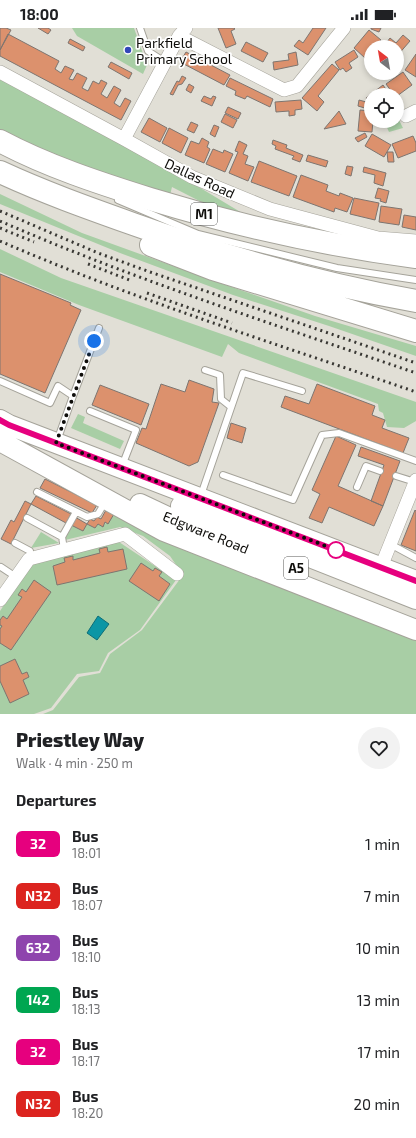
<!DOCTYPE html>
<html lang="en">
<head>
<meta charset="utf-8">
<style>
  body { margin:0; font-family:"Exo 2",sans-serif; background:#f2f2f2; color:#202124; height:100vh; display:flex; flex-direction:column; font-size:15px; white-space:nowrap }
  * { box-sizing:border-box; margin:0 }
  p { font-size:13px; color:#757577 }
  .icon { flex:none; width:22px; height:22px; fill:none; stroke:currentColor; stroke-width:2; stroke-linecap:round; stroke-linejoin:round }
  .map { position:relative; height:686px; overflow:hidden }
  .side { display:flex; flex-direction:column; background:#fff; flex:1 }
  .side>* { flex:none }
  .badge { padding:0 8px; border-radius:6px; font-size:14px; line-height:26px }
  .needle { width:26px; rotate:329deg }
  .buttons { position:absolute; left:364px; top:12px; display:grid; gap:8px }
  .buttons a { display:grid; place-items:center; width:40px; height:40px; border-radius:50%; background:#fff; box-shadow:0 2px 6px #0003; font-size:20px }
  .you { position:absolute; width:20px; height:20px; margin:-10px; border:3px solid #fff; border-radius:50%; background:#1a73e8; box-shadow:0 0 0 6px #1a73e833 }
  .map>.badge { position:absolute; translate:-50% -50%; box-shadow:0 0 0 2px #fff }
  h2 { padding:0 16px; font-size:15px; line-height:36px }
  .round { display:grid; place-items:center; flex:none; width:42px; height:42px; border-radius:21px; background:#f2f2f2 }
  .headline { display:flex; align-items:center; justify-content:space-between; height:68px; padding:0 16px }
  h1 { font-size:19px; font-weight:800; line-height:30px }
  ul { padding:0; list-style:none }
  li { display:flex; align-items:center; gap:12px; height:52px; padding:0 16px }
  li div { flex:1 }
  li b { display:block; font-size:15px }
  li em { font-style:normal }
  li .badge { min-width:44px; font-weight:700; text-align:center }
  .status { display:flex; justify-content:space-between; align-items:center; height:28px; padding:0 20px; background:#fff; direction:ltr }
  .status svg { height:11px; fill:currentColor }
  .map>svg:first-child { display:block }
  .green { fill:#a8cea5 }
  .water { fill:#0b96a5; stroke:#0c6d76 }
  .building { fill:#dc916d; stroke:#7d7570 }
  .lines { fill:none; stroke-linecap:round; stroke-linejoin:round }
  .service-casing { stroke:#a5a39a; stroke-width:8 }
  .minor-casing { stroke:#a5a39a; stroke-width:14 }
  .primary-casing { stroke:#a5a39a; stroke-width:22 }
  .motorway-casing { stroke:#a5a39a; stroke-width:24 }
  .service { stroke:#fff; stroke-width:6 }
  .minor { stroke:#fff; stroke-width:13 }
  .primary { stroke:#fff; stroke-width:20 }
  .motorway { stroke:#fff; stroke-width:22 }
  .rail { stroke:#383733; stroke-width:3; stroke-dasharray:2 4; stroke-linecap:butt }
  .line-casing { stroke:#fff; stroke-width:9 }
  .line { stroke:#e6007e; stroke-width:6 }
  .walk { stroke:#0e0d0a; stroke-width:4; stroke-dasharray:0 7.2 }
  .poi-dot { fill:#3247b9; stroke:#fff; stroke-width:1.5 }
  .stop-dot { fill:#fff; stroke:#e6007e; stroke-width:2 }
  .labels { text-anchor:middle; dominant-baseline:central; stroke-width:3.5; stroke-linejoin:round; paint-order:stroke }
  .shield { fill:#fff; stroke:#565654; stroke-width:1 }
  .shield-label { font-size:13px; font-weight:bold; fill:#0e0d0a }
  .poi-label { font-size:14px; fill:#0e0d0a; stroke:#fff; text-anchor:start }
  .street-label { font-size:14px; fill:#0e0d0a; stroke:#fff }
</style>
</head>
<body>
<div class="status"><b>18:00</b><svg viewBox="0 0 49 12"><path d="M0 12V9h3v3zM5 12V6h3v6zM10 12V3h3v9zM15 12V0h3v12zM26 1h20v11H26zM47 4h2v5h-2z"/></svg></div>
<div class="map">
<svg width="416" height="686" viewBox="0 0 416 686">
  <rect width="100%" height="100%" fill="#e1dfd6"/>
  <path class="green" d="M72 0H134L147 37 143 46 77 8Z
    M0 51 124 114 247 188 219 183 172 159 169 171 48 125 0 103Z
    M397 88 403 100 389 104 384 93H397Z
    M0 166 82 205 209 251 315 288 416 318V328L329 298 233 267 120 225 0 176Z
    M0 221 61 250 416 374V393L404 400 387 399 383 385 379 383 378 376 239 325 228 316 222 329 79 277 0 244Z
    M78 386 85 389 83 395 124 413 120 421 71 400Z
    M114 486 416 602V686H43L53 682 79 649 100 645 110 626 142 602 183 547 170 528 143 508 120 499 65 512V506L71 497 83 503 87 496 95 500 98 496 103 498Z
    M41 504 59 515 31 520Z
    M119 514 176 552 140 602 108 625 99 643 77 646 51 680 34 686H0V583L31 536Z"/>
  <path class="water" d="M98 588 109 596 97 612 87 605Z"/>
  <path class="building" d="M0 0H6L11 2 0 22Z
    M38 0H48L51 2 48 6Z
    M218 0H234L235 1 231 3 236 16 226 20Z
    M313 0H326L308 27 294 18 299 12 303 15Z
    M371 0H381L379 4 371 1Z
    M369 2 381 12 374 19H371V23L365 30 354 20Z
    M8 6 59 33 55 41 61 45 65 38 74 42 69 51 73 52 77 45 87 50 82 60 88 63 93 53 99 56 101 52 107 55 101 66 107 70 114 58 121 62 114 75 120 79 125 70 131 73 121 92 0 28V22Z
    M403 7 410 13 397 28V19H386L384 18 390 10 396 15Z
    M70 11 85 19 83 23 68 15Z
    M246 14 268 25 263 34 241 23Z
    M354 22 358 29 349 35 352 40 346 44 343 40 340 42 335 34Z
    M186 24 230 47 224 57 180 34Z
    M296 24 298 37 274 42 273 34 289 32 288 26Z
    M416 26V49L405 42Z
    M111 34 132 45 129 51 108 39Z
    M332 36 339 42 318 68 324 74 317 83 302 70Z
    M403 44 412 57 397 68 394 67 386 56Z
    M182 48 186 50 182 56 178 57 173 67 170 66 177 53 179 54Z
    M230 50 273 71 270 79 247 68 245 71 235 67 236 63 226 58Z
    M189 56 194 59 191 65 186 62Z
    M383 57 390 67H371V76L366 70Z
    M204 68 211 71 213 68 216 69 212 78 201 73Z
    M301 72 302 81 295 82V87L289 88V83L276 84 275 74Z
    M359 72 370 75 368 81 358 78Z
    M228 79 241 85 238 91 225 85Z
    M360 82 371 83V93H373L372 104 358 103Z
    M339 83 346 96 324 101Z
    M225 86 237 92 233 100 221 94Z
    M149 90 167 100 160 114 141 104Z
    M191 94 198 97 194 105 187 102Z
    M214 97 219 99 215 109 210 106Z
    M169 100 188 110 181 125 162 115Z
    M365 105 367 109 358 114 355 110Z
    M372 106 391 117 384 129 365 118Z
    M413 108 416 115V123L398 130 392 116Z
    M202 110 209 114 207 119 210 121 204 135 185 127 191 113 199 116Z
    M273 112 287 117 286 120 303 127 300 134 292 131 294 128 275 121 276 118 272 116Z
    M239 113 247 117 243 126 248 128 245 136 254 139 248 153 229 145 238 124 235 123Z
    M213 121 223 125 224 122 233 126 225 144 206 136Z
    M387 124H393L394 134H388Z
    M308 127 328 133 326 139 306 133Z
    M259 133 297 148 289 168 251 154Z
    M347 138 353 139 351 148 345 146Z
    M364 139 386 145 383 158 374 155 375 147 363 144Z
    M301 147 328 157 326 163 339 168 340 165 353 170 347 184 335 180 334 184 293 169Z
    M378 160 389 163 386 175 380 173 381 171 375 170Z
    M354 170 379 175 375 192 350 186Z
    M381 178 402 181 399 197 379 194Z
    M404 187 416 189V202L402 199Z
    M0 246 71 275 70 277 81 282 45 365 0 346Z
    M189 352 214 361 212 374 219 375 198 434 189 438 136 415 142 400 146 401 161 356 185 364Z
    M317 356 375 378 372 387 385 392 382 400 409 410 403 425 281 379 285 368 309 376Z
    M100 357 149 376 141 397 92 377Z
    M231 395 246 400 242 415 227 410Z
    M336 408 356 417 338 458 383 478 374 498 329 479 322 495 309 490 320 466 312 462Z
    M361 419 400 433 383 478 371 473 384 437 358 428Z
    M45 451 97 477 92 485 40 460Z
    M36 468 71 486 66 495 31 476Z
    M25 473 31 476 11 516 1 511 11 492 14 494Z
    M106 482 114 486 108 496 105 494 103 499 98 496 95 500 87 496 90 491 94 493 97 489 101 491Z
    M415 482 416 483V523L401 517Z
    M75 489 87 496 83 503 71 497Z
    M107 519 108 524 123 521 127 541 57 557 53 538 65 534 64 530 73 528V532L100 525 99 521Z
    M141 535 153 543 155 540 162 544 159 548 170 556 159 573 129 553Z
    M34 552 51 564 11 622 0 615V601L2 598 0 597V592L3 588 7 591 22 569 18 567 22 561 26 564Z
    M15 631 22 646 27 644 29 649 23 652 29 666 10 675 0 653V638Z"/>
  <g class="lines">
    <g class="service-casing">
      <path id="service" d="M140 0 148 23 165 34
        M118 172 198 206 337 240 416 252
        M205 342 220 347 221 371 231 379
        M0 353 50 375 58 358 73 368 99 300
        M90 383 136 402 122 438
        M57 413 73 368
        M223 447 293 472 322 407 339 405 416 433
        M396 448 415 454
        M357 459 366 438 380 443
        M37 464 87 489 98 486 101 481
        M201 467 243 345 302 363
        M27 490 62 509 64 521
        M62 509 76 484
        M15 515 30 523 32 530
        M390 516 416 530
        M1 539 16 549"/>
    </g>
    <g class="minor-casing">
      <path id="minor" d="M179 8 284 62 297 58 344 0
        M0 44 124 111 192 149 270 181 378 210 416 213
        M406 88 416 83
        M124 111 179 8 186 0
        M381 539 416 452
        M0 572 29 531 125 506 177 546"/>
    </g>
    <g class="primary-casing">
      <path id="primary" d="M0 392 9 397 56 415 416 553
        M0 413 164 503 416 602
        M140 476 176 493 277 533
        M181 478 416 571"/>
    </g>
    <g class="motorway-casing">
      <path id="motorway" d="M0 113C47 138 99 155 150 171 238 198 324 217 416 229
        M0 144C43 164 88 180 133 196 225 229 320 256 416 273
        M151 217 213 241 416 303"/>
    </g>
    <use href="#service" class="service"/>
    <use href="#minor" class="minor"/>
    <use href="#primary" class="primary"/>
    <use href="#motorway" class="motorway"/>
    <path class="rail" d="M0 183 98 225 150 244 416 335
      M0 193C135 252 276 297 416 345
      M0 200 34 214
      M0 213C135 272 277 316 416 364
      M88 236 132 253
      M147 265 232 295"/>
  </g>
  <g class="lines">
    <g class="line-casing">
      <path id="line" d="M0 392 9 397 56 415 416 553"/>
    </g>
    <use href="#line" class="line"/>
    <path class="walk" d="M94 313 56 415 339 523 336 522"/>
  </g>
  <circle class="poi-dot" cx="128" cy="22" r="4"/>
  <circle class="stop-dot" cx="336" cy="522" r="8"/>
  <g class="labels">
    <g class="shield">
      <rect x="191" y="175" width="26" height="22" rx="3"/>
      <rect x="284" y="529" width="24" height="22" rx="3"/>
    </g>
    <g class="shield-label">
      <text x="204" y="186">M1</text>
      <text x="296" y="540">A5</text>
    </g>
    <g class="poi-label">
      <text x="136" y="14">Parkfield<tspan x="136" dy="16">Primary School</tspan></text>
    </g>
    <g class="street-label">
      <text transform="translate(200 150) rotate(25)">Dallas Road</text>
      <text transform="translate(206 504) rotate(22)">Edgware Road</text>
    </g>
  </g>
</svg>
<div class="buttons">
<a><svg class="needle" viewBox="-14 -14 28 28"><path d="M0-13l5 13h-10z" fill="#e53935"/><path d="M0 13l5-13h-10z" fill="#757577"/></svg></a>
<a><svg class="icon" aria-label="locate" viewBox="0 0 24 24"><circle cx="12" cy="12" r="6"/><path d="M12 2v4M12 18v4M2 12h4M18 12h4"/></svg></a>
</div>
<div class="you" style="left:94px;top:313px"></div>
</div>
<section class="side">
<div class="headline"><div><h1>Priestley Way</h1><p>Walk · 4 min · 250 m</p></div><a class="round"><svg class="icon" aria-label="heart" viewBox="0 0 24 24"><path d="M12 20l-8-8c-3-5 5-10 8-4 3-6 11-1 8 4z"/></svg></a></div>
<h2>Departures</h2>
<ul>
<li><span class="badge" style="background:#e6007e;color:#fff">32</span><div><b>Bus</b><p>18:01</p></div><em>1 min</em></li>
<li><span class="badge" style="background:#dc241f;color:#fff">N32</span><div><b>Bus</b><p>18:07</p></div><em>7 min</em></li>
<li><span class="badge" style="background:#8e44ad;color:#fff">632</span><div><b>Bus</b><p>18:10</p></div><em>10 min</em></li>
<li><span class="badge" style="background:#00a651;color:#fff">142</span><div><b>Bus</b><p>18:13</p></div><em>13 min</em></li>
<li><span class="badge" style="background:#e6007e;color:#fff">32</span><div><b>Bus</b><p>18:17</p></div><em>17 min</em></li>
<li><span class="badge" style="background:#dc241f;color:#fff">N32</span><div><b>Bus</b><p>18:20</p></div><em>20 min</em></li>
</ul>
</section>
</body>
</html>
